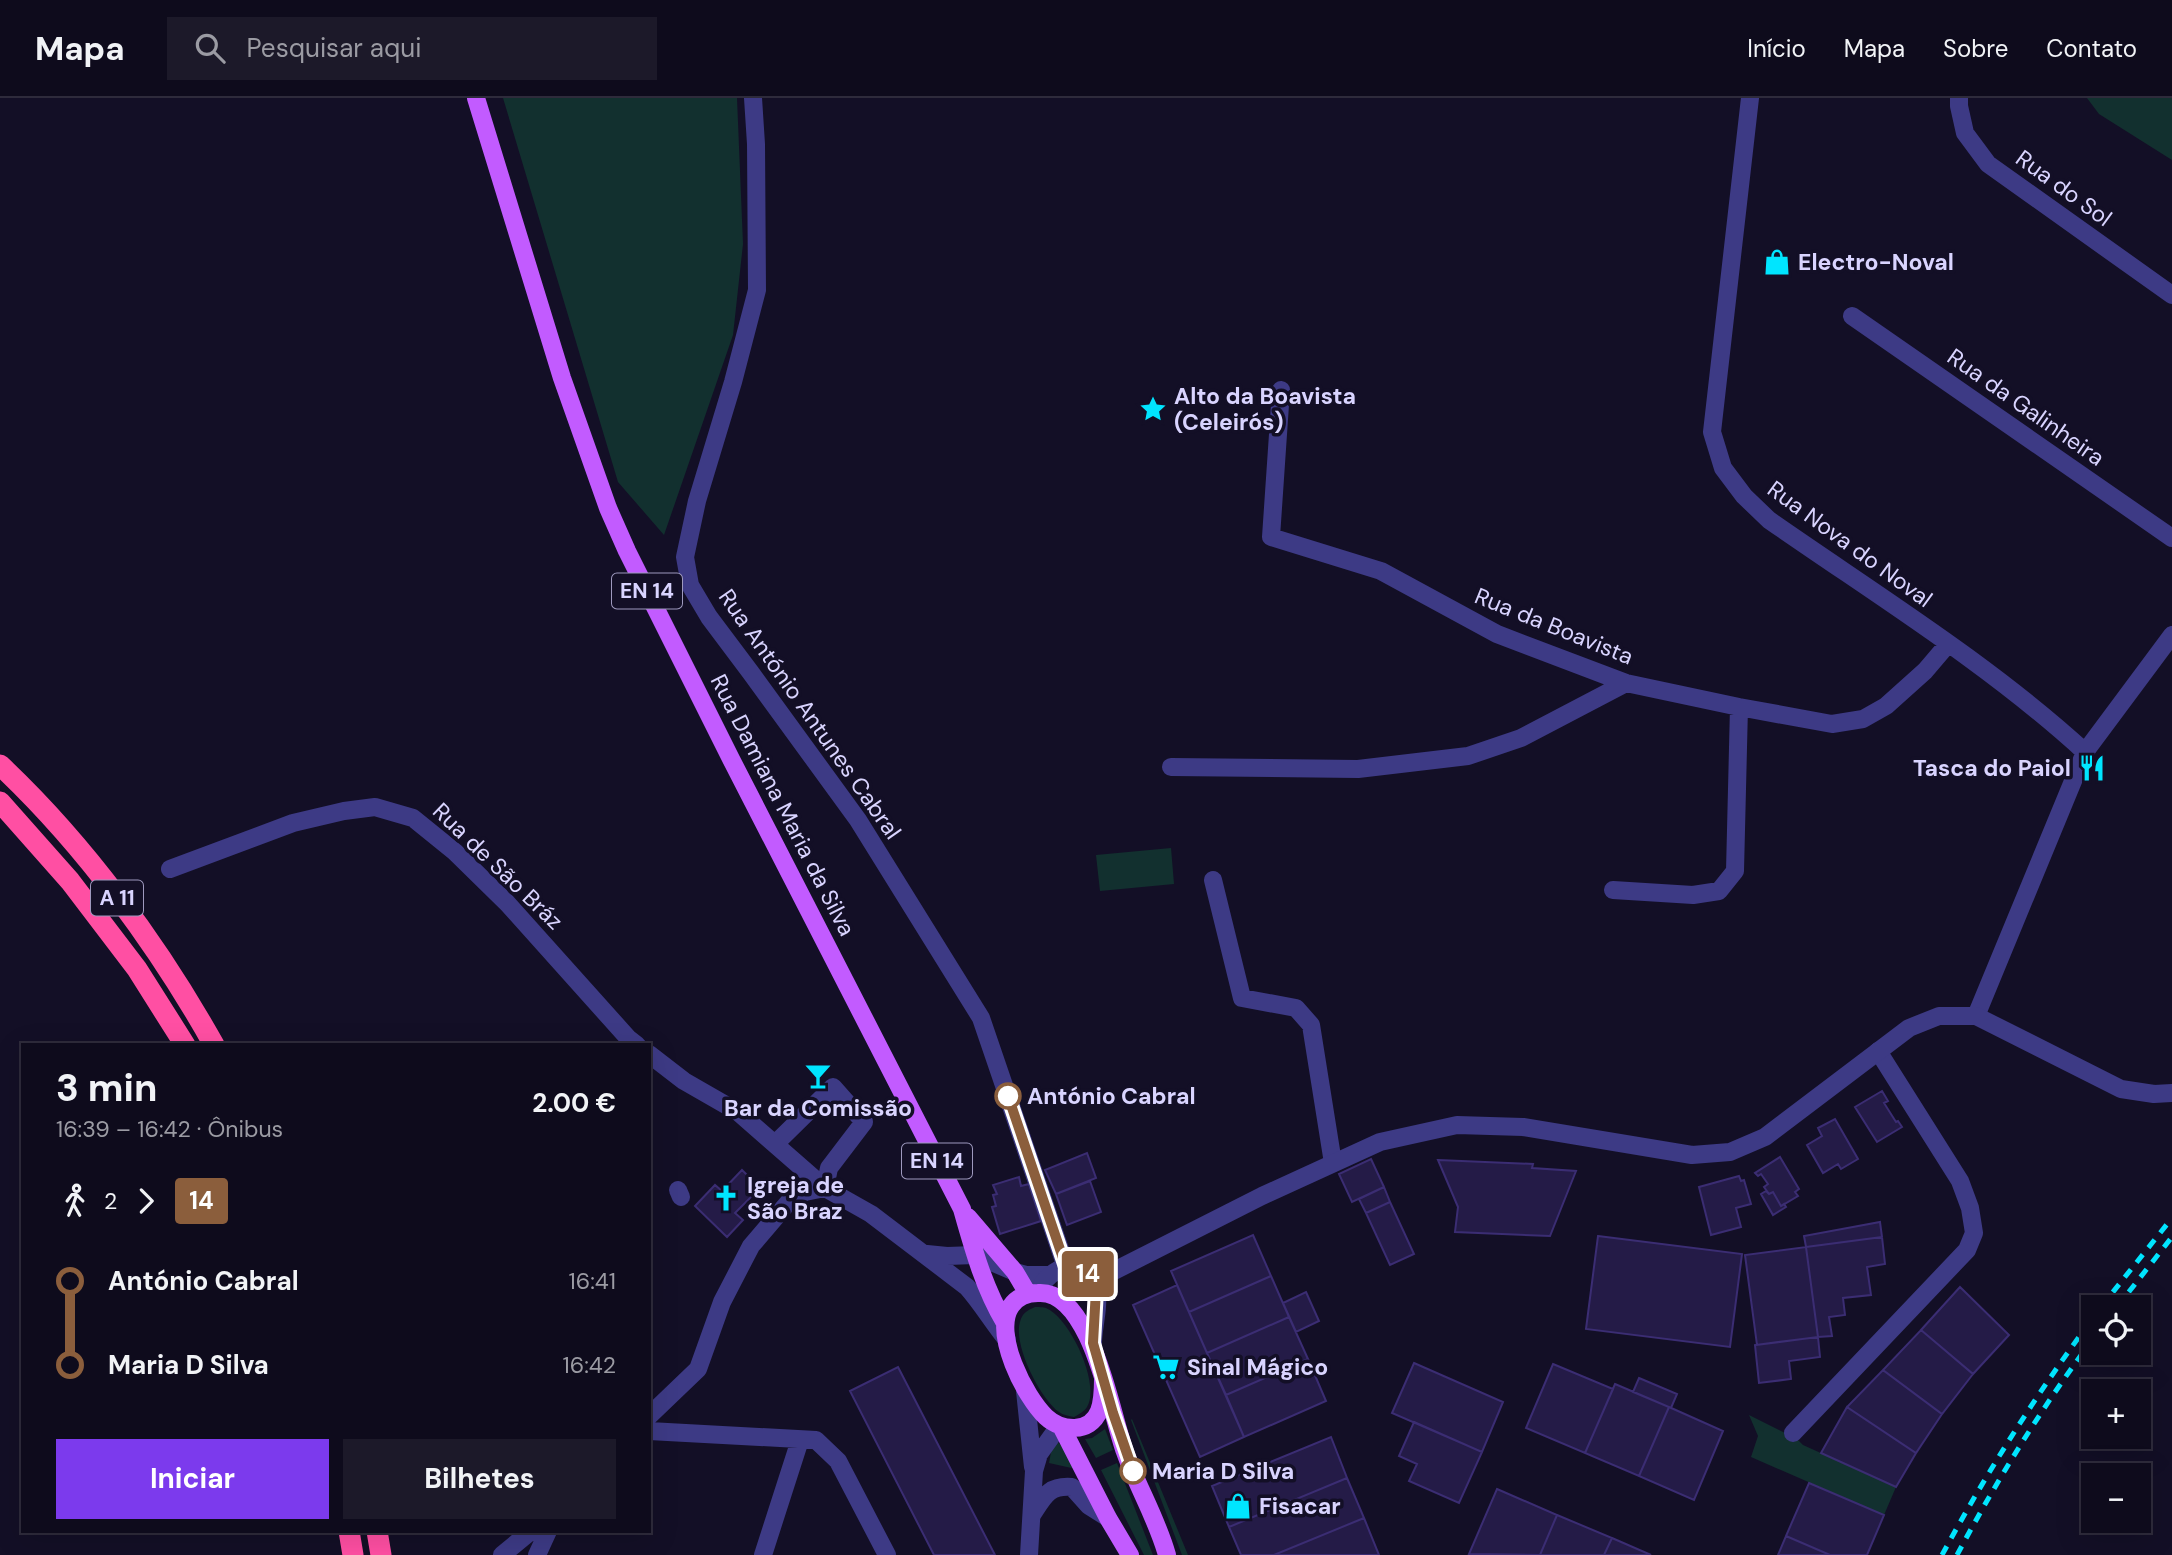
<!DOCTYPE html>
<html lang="pt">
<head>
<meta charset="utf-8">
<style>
  body { margin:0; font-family:"DM Sans",sans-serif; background:#1c1929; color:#f1f3f6; height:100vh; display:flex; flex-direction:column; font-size:26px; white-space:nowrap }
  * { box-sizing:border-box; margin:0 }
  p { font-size:23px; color:#9b9ba3 }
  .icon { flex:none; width:38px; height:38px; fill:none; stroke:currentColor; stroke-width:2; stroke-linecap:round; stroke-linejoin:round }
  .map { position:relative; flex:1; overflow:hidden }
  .drawer { position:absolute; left:21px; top:945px; width:630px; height:490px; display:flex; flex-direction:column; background:#0e0b1c; border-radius:0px; box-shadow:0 7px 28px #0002,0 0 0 2px #2e2b3b }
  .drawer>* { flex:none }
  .badge { padding:0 14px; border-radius:5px; font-size:24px; line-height:46px }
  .buttons { position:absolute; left:2081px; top:1197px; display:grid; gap:14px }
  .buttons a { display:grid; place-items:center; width:70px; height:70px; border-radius:0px; background:#0e0b1c; box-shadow:0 7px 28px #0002,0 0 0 2px #2e2b3b; font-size:35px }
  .map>.badge { position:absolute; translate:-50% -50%; box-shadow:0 0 0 4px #fff }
  .legs { display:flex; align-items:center; gap:10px; height:77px; padding:0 35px; font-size:23px }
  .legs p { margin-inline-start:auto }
  .head { display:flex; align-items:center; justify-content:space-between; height:119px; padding:0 35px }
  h1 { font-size:38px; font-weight:700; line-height:52px }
  .cta { display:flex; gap:14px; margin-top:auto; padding:14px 35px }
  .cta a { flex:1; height:80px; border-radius:0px; background:#7c3aed; color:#fff; font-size:28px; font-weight:700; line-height:80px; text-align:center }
  .cta a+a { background:#1c1929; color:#f1f3f6 }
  ul { padding:0 35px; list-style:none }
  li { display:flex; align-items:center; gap:24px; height:84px; font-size:26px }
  li i { display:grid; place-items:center; width:10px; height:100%; margin:0 9px; background:currentColor }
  li i::after { content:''; width:18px; height:18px; margin:-9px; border:5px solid; border-radius:50%; background:#0e0b1c }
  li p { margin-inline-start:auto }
  li:first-child i { background:linear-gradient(#0000 50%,currentColor 0) }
  li:last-child i { background:linear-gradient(currentColor 50%,#0000 0) }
  header { display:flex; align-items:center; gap:42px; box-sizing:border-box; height:98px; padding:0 35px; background:#0e0b1c; border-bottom:2px solid #2e2b3b }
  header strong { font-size:33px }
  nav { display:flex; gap:38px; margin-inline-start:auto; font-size:24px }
  .search { width:490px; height:63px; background:#1c1929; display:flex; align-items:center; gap:18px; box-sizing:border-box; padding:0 24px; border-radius:0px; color:#9b9ba3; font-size:26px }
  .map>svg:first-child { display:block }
  .green { fill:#12302f }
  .building { fill:#241b47; stroke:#3b2d73; stroke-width:2 }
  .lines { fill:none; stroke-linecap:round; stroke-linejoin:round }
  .pedestrian { stroke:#3d3a85; stroke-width:18 }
  .minor { stroke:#3d3a85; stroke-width:18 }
  .tertiary { stroke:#3d3a85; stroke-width:18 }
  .primary { stroke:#c25bff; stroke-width:18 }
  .motorway { stroke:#ff4fa3; stroke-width:21 }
  .rail { stroke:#00e5ff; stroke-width:5; stroke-dasharray:10 9; stroke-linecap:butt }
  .line-1-casing { stroke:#fff; stroke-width:16 }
  .line-1 { stroke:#8b5e3c; stroke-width:10 }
  .stop-1-dot { fill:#fff; stroke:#8b5e3c; stroke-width:3.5 }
  .labels { text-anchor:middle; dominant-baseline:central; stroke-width:7; stroke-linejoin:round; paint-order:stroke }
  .shield { fill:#130f26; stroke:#9e99be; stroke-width:2 }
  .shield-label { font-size:21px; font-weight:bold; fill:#d9d4ff }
  .street-label { font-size:23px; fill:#d9d4ff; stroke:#130f26 }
  .poi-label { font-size:23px; font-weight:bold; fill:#d9d4ff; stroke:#130f26; text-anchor:start }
  .stop-label { font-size:23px; font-weight:bold; fill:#d9d4ff; stroke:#130f26; text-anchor:start }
</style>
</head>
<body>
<header>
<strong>Mapa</strong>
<div class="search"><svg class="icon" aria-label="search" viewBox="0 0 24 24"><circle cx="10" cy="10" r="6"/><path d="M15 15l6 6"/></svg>Pesquisar aqui</div>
<nav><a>Início</a><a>Mapa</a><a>Sobre</a><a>Contato</a></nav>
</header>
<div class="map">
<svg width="2172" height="1457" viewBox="0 0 2172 1457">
  <rect width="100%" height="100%" fill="#130f26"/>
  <path class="green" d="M503 0H737L743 146 733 237 664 437 618 384Z
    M2087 0H2172V62L2099 16Z
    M1171 750 1174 786 1100 793 1096 757Z
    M1035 1209C1038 1209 1044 1209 1046 1210 1070 1220 1101 1286 1087 1309 1084 1314 1079 1316 1074 1319 1069 1318 1063 1317 1059 1314 1040 1300 1013 1247 1020 1224 1022 1215 1028 1212 1035 1209Z
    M1749 1317 1797 1341 1803 1347 1896 1389 1884 1417 1751 1359 1758 1338Z
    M1132 1321 1188 1457H1182L1131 1322Z
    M1105 1331 1113 1352 1096 1360 1085 1341 1092 1340Z
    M1058 1344 1065 1352 1076 1371 1049 1365 1052 1349Z
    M1117 1365 1153 1457H1144L1101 1372Z"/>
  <path class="building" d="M1882 993 1888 1003 1884 1005 1896 1024 1898 1023 1902 1029 1877 1044 1855 1009Z
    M1835 1021 1858 1061 1841 1071 1838 1066 1823 1075 1807 1047 1822 1038 1818 1030Z
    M1087 1055 1096 1080 1056 1096 1045 1072Z
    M1780 1059 1799 1091 1795 1094 1798 1098 1781 1108 1773 1094 1769 1096 1764 1089 1768 1086 1761 1076 1758 1078 1755 1075Z
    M1371 1061 1384 1089 1352 1104 1339 1076Z
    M1438 1062 1533 1066 1532 1070 1576 1073 1550 1138 1455 1134 1458 1109Z
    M742 1072 760 1090 735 1115 743 1122 727 1139 695 1108 715 1087 722 1093Z
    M1739 1078 1741 1083 1744 1082 1751 1106 1736 1110 1741 1129 1711 1137 1699 1089Z
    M1019 1079 1021 1088 1029 1086 1041 1123 1000 1136 992 1109 996 1108 993 1097 997 1096 993 1087Z
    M1090 1083 1101 1114 1067 1127 1056 1096Z
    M1384 1089 1390 1104 1366 1115 1359 1101Z
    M1766 1093 1769 1096 1773 1094 1781 1108 1784 1106 1786 1109 1773 1117 1761 1096Z
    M1390 1104 1414 1156 1390 1167 1366 1115Z
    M1880 1124 1882 1139 1806 1149 1804 1138Z
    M1253 1137 1271 1178 1189 1214 1171 1173Z
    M1598 1138 1742 1156 1730 1249 1586 1231Z
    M1882 1139 1885 1166 1867 1169 1871 1197 1843 1200 1845 1217 1829 1219 1832 1238 1818 1239 1806 1149Z
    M1806 1149 1818 1239 1757 1247 1745 1157Z
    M1271 1178 1289 1219 1207 1255 1189 1214Z
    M1177 1187 1244 1339 1200 1359 1133 1207Z
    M1960 1189 2009 1237 1973 1276 1921 1232Z
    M1306 1194 1319 1223 1296 1234 1283 1205Z
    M1289 1219 1308 1261 1226 1297 1207 1255Z
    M1921 1232 1973 1276 1942 1316 1883 1272Z
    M1818 1239 1820 1259 1789 1263 1791 1281 1759 1285 1755 1247Z
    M1308 1261 1326 1303 1244 1339 1226 1297Z
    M1414 1265 1503 1304 1482 1354 1392 1315Z
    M1553 1266 1613 1291 1585 1355 1526 1330Z
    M898 1269 995 1457H934L850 1293Z
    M1883 1272 1942 1316 1916 1355 1847 1309Z
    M1639 1280 1677 1296 1671 1310 1633 1294Z
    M1615 1286 1669 1309 1639 1378 1585 1355Z
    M1669 1309 1723 1333 1694 1402 1639 1378Z
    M1847 1309 1916 1355 1896 1389 1821 1355Z
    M1414 1324 1482 1354 1459 1405 1409 1383 1417 1366 1399 1358Z
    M1331 1339 1347 1380 1229 1429 1212 1388Z
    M1347 1380 1364 1420 1274 1457H1241L1229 1429Z
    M1809 1385 1884 1417 1867 1457H1830L1786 1438Z
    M1497 1391 1557 1417 1540 1457 1469 1456Z
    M1557 1417 1612 1440 1604 1457H1540Z
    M1364 1420 1379 1457H1274Z
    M1786 1438 1830 1457H1778Z
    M1612 1440 1651 1457H1604Z"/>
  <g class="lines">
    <path class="pedestrian" d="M678 1092 681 1099"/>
    <path class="minor" d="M753 0 756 46 757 192 733 284 697 403 685 459 690 487 709 519 751 575 858 722 981 920 1066 1169
      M1750 0 1712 334 1723 370 1744 398 1769 422C1875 496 1989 566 2085 654
      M1959 0V8L1965 35 1988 66 2172 197
      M1852 218 2172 440
      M1281 292 1271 439 1381 473 1497 536 1626 585 1739 609 1832 626 1863 621 1886 608 1925 573 1948 546
      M1171 669 1358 671 1468 658 1521 640 1626 585
      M170 771 293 725 344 713 375 709 413 720 455 754 507 805 628 940 637 947
      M1213 782 1242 900 1296 910 1311 927 1333 1065
      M1613 792 1693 797 1719 793 1735 773 1739 609
      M1976 918 2085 654 2172 537
      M649 956 684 983 738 1014 825 1090 871 1116 967 1189C982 1206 993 1225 1007 1242
      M775 1046 833 989 864 1024 829 1070 825 1090
      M927 1156 947 1158 975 1157 1015 1174 1026 1177H1048
      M1025 1293 1033 1369
      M649 1318 698 1271 722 1204 751 1148 792 1100 805 1094 825 1090
      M649 1333 816 1342 838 1363 887 1457
      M1793 1335 1967 1152 1974 1135 1970 1110 1960 1083 1878 953
      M1032 1417C1044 1399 1048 1387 1072 1389L1089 1408 1108 1420
      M502 1457 531 1433
      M537 1457 548 1433
      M763 1457 800 1342
      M1029 1457 1034 1373 1039 1356 1059 1328"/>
    <path class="tertiary" d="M1092 1181 1108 1176 1262 1098 1380 1044 1457 1027 1523 1029 1692 1057 1730 1054 1765 1039 1909 930 1939 918H1976L2121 991 2154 996 2172 995
      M1038 1195C1048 1167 1088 1155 1096 1191 1100 1208 1093 1229 1093 1245"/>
    <path class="primary" d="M476 0 562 280 608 410 627 453 731 661 962 1111C973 1150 984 1190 1005 1225
      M968 1119 1015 1174 1028 1196
      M1103 1281C1103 1292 1103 1303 1099 1313 1090 1336 1061 1333 1046 1319 1025 1299 992 1235 1011 1208 1017 1199 1028 1195 1038 1195 1091 1191 1111 1316 1125 1354 1137 1388 1157 1421 1167 1457
      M1062 1330 1108 1420 1130 1457"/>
    <path class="motorway" d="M0 667C84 746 158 847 214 947
      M0 704 70 783 137 871 185 947
      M349 1433 353 1457
      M377 1433 381 1457"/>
    <path class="rail" d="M2101 1209 2172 1120
      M2117 1209 2172 1139
      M1942 1457C1987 1374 2037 1295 2093 1220
      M1957 1457C1997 1382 2042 1309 2093 1241"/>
  </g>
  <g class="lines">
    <g class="line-1-casing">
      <path id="line-1" d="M1008 998 1066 1169H1079L1087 1174 1092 1181 1096 1192 1093 1245 1113 1315 1133 1373"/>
    </g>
    <use href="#line-1" class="line-1"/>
  </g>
  <defs>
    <g id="shop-bare" transform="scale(2.1)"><path d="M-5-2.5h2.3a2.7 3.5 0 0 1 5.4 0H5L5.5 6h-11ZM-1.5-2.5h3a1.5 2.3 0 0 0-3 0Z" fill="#00e5ff" stroke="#130f26" stroke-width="2.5" paint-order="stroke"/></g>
    <g id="sight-bare" transform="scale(2.1)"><path d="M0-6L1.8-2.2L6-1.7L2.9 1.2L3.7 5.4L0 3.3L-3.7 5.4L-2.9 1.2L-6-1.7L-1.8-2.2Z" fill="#00e5ff" stroke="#130f26" stroke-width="2.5" paint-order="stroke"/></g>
    <g id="restaurant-bare" transform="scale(2.1)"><path d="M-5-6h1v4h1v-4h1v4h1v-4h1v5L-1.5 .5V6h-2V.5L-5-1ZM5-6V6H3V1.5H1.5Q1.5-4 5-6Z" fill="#00e5ff" stroke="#130f26" stroke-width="2.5" paint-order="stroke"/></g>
    <g id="bar-bare" transform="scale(2.1)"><path d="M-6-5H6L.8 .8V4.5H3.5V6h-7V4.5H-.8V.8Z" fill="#00e5ff" stroke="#130f26" stroke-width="2.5" paint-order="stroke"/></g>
    <g id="church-bare" transform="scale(2.1)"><path d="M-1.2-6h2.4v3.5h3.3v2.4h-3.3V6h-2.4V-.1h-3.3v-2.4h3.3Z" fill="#00e5ff" stroke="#130f26" stroke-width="2.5" paint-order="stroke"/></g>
    <g id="supermarket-bare" transform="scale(2.1)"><path d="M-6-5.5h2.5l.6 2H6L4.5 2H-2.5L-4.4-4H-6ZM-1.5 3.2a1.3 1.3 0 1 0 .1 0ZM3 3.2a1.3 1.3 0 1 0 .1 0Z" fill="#00e5ff" stroke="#130f26" stroke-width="2.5" paint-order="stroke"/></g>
  </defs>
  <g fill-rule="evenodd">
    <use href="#shop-bare" x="1777" y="164"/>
    <use href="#sight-bare" x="1153" y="311"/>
    <use href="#restaurant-bare" x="2092" y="670"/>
    <use href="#bar-bare" x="818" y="978"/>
    <use href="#church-bare" x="726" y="1100"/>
    <use href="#supermarket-bare" x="1166" y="1269"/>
    <use href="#shop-bare" x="1238" y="1408"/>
  </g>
  <g class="stop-1-dot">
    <circle cx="1008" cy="998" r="12"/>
    <circle cx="1133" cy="1373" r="12"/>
  </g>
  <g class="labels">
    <g class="shield">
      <rect x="612" y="475.5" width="70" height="35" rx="5"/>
      <rect x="91" y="782.5" width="52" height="35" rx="5"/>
      <rect x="902" y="1045.5" width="70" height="35" rx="5"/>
    </g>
    <g class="shield-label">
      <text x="647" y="493">EN 14</text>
      <text x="117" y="800">A 11</text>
      <text x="937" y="1063">EN 14</text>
    </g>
    <g class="street-label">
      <text transform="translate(2064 90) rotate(36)">Rua do Sol</text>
      <text transform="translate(2026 309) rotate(35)">Rua da Galinheira</text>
      <text transform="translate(1850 446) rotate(36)">Rua Nova do Noval</text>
      <text transform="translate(1554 528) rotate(22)">Rua da Boavista</text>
      <text transform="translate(810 616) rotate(55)">Rua António Antunes Cabral</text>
      <text transform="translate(783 707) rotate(63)">Rua Damiana Maria da Silva</text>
      <text transform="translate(498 768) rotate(44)">Rua de São Bráz</text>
    </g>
    <g class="poi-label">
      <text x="1798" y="164">Electro-Noval</text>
      <text x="1174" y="298">Alto da Boavista<tspan x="1174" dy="26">(Celeirós)</tspan></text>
      <text x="2071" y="670" text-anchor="end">Tasca do Paiol</text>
      <text x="818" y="1010" text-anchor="middle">Bar da Comissão</text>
      <text x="747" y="1087">Igreja de<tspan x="747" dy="26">São Braz</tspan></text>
      <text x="1187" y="1269">Sinal Mágico</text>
      <text x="1259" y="1408">Fisacar</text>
    </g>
    <g class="stop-label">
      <text x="1027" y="998">António Cabral</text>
      <text x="1152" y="1373">Maria D Silva</text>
    </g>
  </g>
</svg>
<div class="buttons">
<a><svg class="icon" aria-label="locate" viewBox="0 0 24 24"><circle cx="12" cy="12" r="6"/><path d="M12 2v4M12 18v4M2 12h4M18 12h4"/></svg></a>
<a>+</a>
<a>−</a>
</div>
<b class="badge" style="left:1088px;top:1176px;background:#8b5e3c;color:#fff">14</b>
<section class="drawer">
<div class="head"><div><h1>3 min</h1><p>16:39 – 16:42 · Ônibus</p></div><b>2.00 €</b></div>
<div class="legs"><svg class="icon" aria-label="walk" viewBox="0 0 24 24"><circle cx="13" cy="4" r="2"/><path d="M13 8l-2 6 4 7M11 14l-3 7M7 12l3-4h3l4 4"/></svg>2<svg class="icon" aria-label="forward" viewBox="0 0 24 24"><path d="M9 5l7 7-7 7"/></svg><b class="badge" style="background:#8b5e3c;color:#fff">14</b></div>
<ul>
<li><i style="color:#8b5e3c"></i><b>António Cabral</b><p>16:41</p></li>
<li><i style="color:#8b5e3c"></i><b>Maria D Silva</b><p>16:42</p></li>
</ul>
<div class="cta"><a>Iniciar</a><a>Bilhetes</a></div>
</section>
</div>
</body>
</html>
